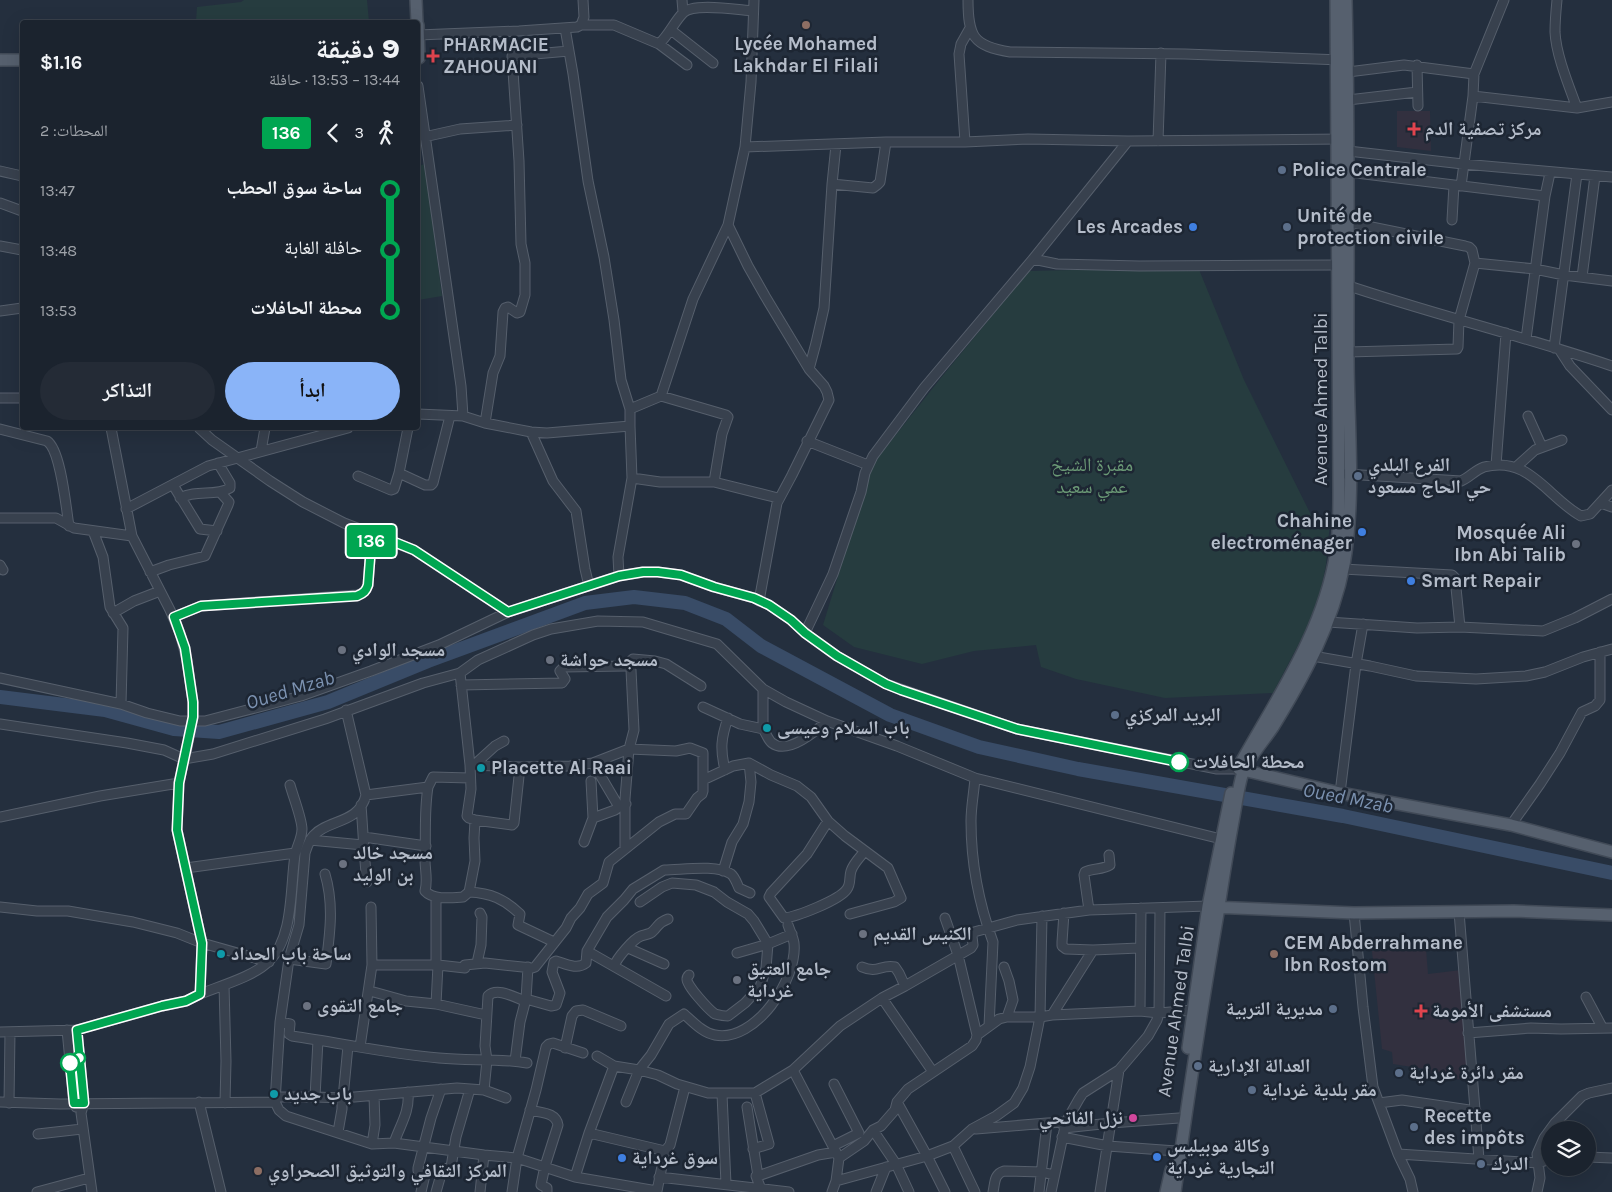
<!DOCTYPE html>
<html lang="ar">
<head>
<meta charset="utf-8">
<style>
  body { margin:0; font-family:Karla,"Noto Naskh Arabic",sans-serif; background:#242b36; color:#f1f3f6; direction:rtl; height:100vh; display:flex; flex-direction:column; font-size:19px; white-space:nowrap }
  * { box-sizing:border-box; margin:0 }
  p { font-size:16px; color:#a0a4aa }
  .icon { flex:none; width:28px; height:28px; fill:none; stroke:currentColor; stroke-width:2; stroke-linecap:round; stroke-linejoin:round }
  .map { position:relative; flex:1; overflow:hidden; direction:ltr }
  .drawer { position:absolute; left:20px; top:20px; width:400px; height:410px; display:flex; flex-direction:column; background:#1b232e; border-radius:5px; box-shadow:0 5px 20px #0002,0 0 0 1px #39404a; direction:rtl }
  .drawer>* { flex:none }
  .badge { padding:0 10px; border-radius:4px; font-size:18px; line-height:32px }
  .controls { position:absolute; left:1541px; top:1121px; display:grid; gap:10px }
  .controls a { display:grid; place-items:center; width:55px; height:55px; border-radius:50%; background:#1b232e; box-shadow:0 5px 20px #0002,0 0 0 1px #39404a; font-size:25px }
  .map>.badge { position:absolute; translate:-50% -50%; box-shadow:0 0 0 2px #fff }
  .legs { display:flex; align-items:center; gap:8px; height:55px; padding:0 20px; font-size:16px }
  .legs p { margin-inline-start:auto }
  .headline { display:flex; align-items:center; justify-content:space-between; height:85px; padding:0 20px }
  h1 { font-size:28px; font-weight:800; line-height:38px }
  .cta { display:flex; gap:10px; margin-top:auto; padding:10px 20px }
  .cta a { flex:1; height:58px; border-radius:30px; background:#8ab4f8; color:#111; font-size:20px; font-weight:800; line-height:58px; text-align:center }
  .cta a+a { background:#242b36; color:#f1f3f6 }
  ul { padding:0 20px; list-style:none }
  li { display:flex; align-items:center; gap:18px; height:60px; font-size:19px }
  li i { display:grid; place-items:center; width:8px; height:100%; margin:0 6px; background:currentColor }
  li i::after { content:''; width:12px; height:12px; margin:-6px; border:4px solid; border-radius:50%; background:#1b232e }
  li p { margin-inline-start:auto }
  li:first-child i { background:linear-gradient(#0000 50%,currentColor 0) }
  li:last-child i { background:linear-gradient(currentColor 50%,#0000 0) }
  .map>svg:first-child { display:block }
  .medical { fill:#32303f }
  .green { fill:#263c3f }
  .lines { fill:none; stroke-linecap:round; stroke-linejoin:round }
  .river { stroke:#394c67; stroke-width:14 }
  .minor-casing { stroke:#565f6c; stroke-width:11 }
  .major-casing { stroke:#414a57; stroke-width:14 }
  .minor { stroke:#38414e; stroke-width:9 }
  .major { stroke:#56606e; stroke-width:11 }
  .minor-bridge-casing { stroke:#565f6c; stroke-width:11; stroke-linecap:butt }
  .minor-bridge { stroke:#38414e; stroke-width:9 }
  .line-1-casing { stroke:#fff; stroke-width:11 }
  .line-1 { stroke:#00a651; stroke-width:8 }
  .education-dot { fill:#8d6e63; stroke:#1d2633; stroke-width:2 }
  .health-dot { fill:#e0444e; stroke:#1d2633; stroke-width:2 }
  .service-dot { fill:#5c6f8a; stroke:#1d2633; stroke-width:2 }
  .shop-dot { fill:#3f7fe0; stroke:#1d2633; stroke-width:2 }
  .worship-dot { fill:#6b7280; stroke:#1d2633; stroke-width:2 }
  .culture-dot { fill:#0f9aa8; stroke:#1d2633; stroke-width:2 }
  .stop-1-dot { fill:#fff; stroke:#00a651; stroke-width:2.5 }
  .hotel-dot { fill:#d1479c; stroke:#1d2633; stroke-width:2 }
  .labels { text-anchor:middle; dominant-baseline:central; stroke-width:5; stroke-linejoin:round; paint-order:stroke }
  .poi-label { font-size:19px; font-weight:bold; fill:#b4bcc9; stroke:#1d2633; text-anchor:start }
  .street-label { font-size:19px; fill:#b4bcc9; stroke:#1d2633 }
  .park-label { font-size:19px; fill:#6b9a76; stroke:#1d2633 }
  .stop-label { font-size:19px; font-weight:bold; fill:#b4bcc9; stroke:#1d2633; text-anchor:start }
  .water-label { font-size:20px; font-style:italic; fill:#7c92b1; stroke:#1d2633 }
</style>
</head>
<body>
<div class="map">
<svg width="1612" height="1192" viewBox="0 0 1612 1192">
  <rect width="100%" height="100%" fill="#242f3e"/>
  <path class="medical" d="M1397 111H1430L1431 151 1397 147Z
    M1426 949 1428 974 1461 970 1469 1081 1430 1075 1431 1070 1393 1064 1392 1052 1382 1049 1372 951Z"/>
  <path class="green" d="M244 0H367L369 22H196L197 7 241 2Z
    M425 164 442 296 418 300V166Z
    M1198 267 1244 380 1313 519 1330 523 1326 565 1317 609 1273 693 1165 698 1076 679 1041 667 1036 645 974 651 922 664 854 647 823 625 872 465 940 379 1029 271Z"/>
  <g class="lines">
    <path class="river" d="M0 697 105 710 174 729 219 732 328 702 428 661 585 603 634 597 685 603 726 619 761 646 890 715 979 747 1078 769 1343 816 1612 873"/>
    <g class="minor-casing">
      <path id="minor" d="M682 0 683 12
        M754 0 751 82 745 147 886 142H965L1028 139 1128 141 1342 139
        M968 0C968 36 973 46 1010 52L1185 54 1341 60
        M1557 0C1556 10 1555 21 1555 32 1556 55 1569 86 1577 108
        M581 25H614L659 44C669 35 674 22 683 13 693 2 738 10 753 11
        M565 28 573 74 588 181 604 257 614 320 621 380 630 409
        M671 30 713 63
        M418 35 519 31 577 27 581 25 584 17 583 0
        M659 44 687 65
        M1417 65 1418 106
        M1348 72 1404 65 1474 74
        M418 86 461 386 463 416
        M1473 96 1577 108 1612 102
        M1348 100 1417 92
        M424 137 460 129 517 125
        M1128 141 1033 259 1057 264 1139 266 1338 265
        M1158 141 1161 53
        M965 142 959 54 961 44 970 28
        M745 147 728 225 748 266 765 296 809 369 824 386 827 392 829 400 792 475 777 503 759 601
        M1348 151 1463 164 1612 177
        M0 171 22 176
        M1348 172 1545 196
        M832 184 873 188 877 185 880 182 886 142
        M1461 186 1473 96 1474 74 1504 0
        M0 203 22 211
        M1452 220 1454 185
        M1347 222 1465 246 1469 247 1472 250 1475 263 1459 320 1458 347 1457 349 1348 352
        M0 246 22 250
        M1475 263 1535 269 1564 275 1612 281
        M1582 277 1595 176
        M1343 284C1432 314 1523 336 1612 366
        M0 311 22 308
        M1526 339 1545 196 1550 173
        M1554 348 1577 174
        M1559 349 1570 366 1612 410
        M809 369 816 343 824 308 832 184 836 145
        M661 396 693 299 728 225
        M0 398H22
        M418 414 463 416 485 423 531 432 547 433 630 426V409L661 396 726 415 728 417 722 434 714 482
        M1528 416 1542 447
        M485 423 493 373 500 356 503 312 505 308 508 307 517 313 520 312 525 295V263L521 244 519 161 512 56 569 51
        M111 428 132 536 170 610 180 633 187 660 193 702
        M199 428 212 440 270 481 303 502 344 523 414 550 508 612
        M0 429 47 441C61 450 66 508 69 526
        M531 432 553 481 576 511 585 569 589 586
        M807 441 868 465
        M261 451 265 428
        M1496 465 1506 333
        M1516 467 1535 450 1562 440
        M399 473 425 485H431L433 483 450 416
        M1345 474 1461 481C1469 478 1475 470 1484 467 1529 455 1547 497 1581 516L1590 514 1612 490
        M358 476 391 490 394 489 399 473 408 428
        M632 478 660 482H714L778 498
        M173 485 200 529 217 531
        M180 498C197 489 215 497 230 488V483L218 463
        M1601 503 1612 507
        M126 509 208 466 348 428
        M0 518H56L74 528 132 536
        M93 531 103 557 110 607 123 628 121 704
        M0 565 3 570
        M1343 569 1452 575 1455 578 1460 627
        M150 572 169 565 205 556 228 505 229 502 220 492
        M619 576 618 557 632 478 630 426
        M113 613 134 601 160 591
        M174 617 201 606 357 595C364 593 366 591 368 585L372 533
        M1328 622 1417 628 1460 627 1543 631 1575 618 1612 599
        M805 633 833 574 861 492 865 473 873 456 924 388 1033 259
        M1307 655 1370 666 1416 676 1476 679 1526 676 1545 672 1583 657 1612 649
        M0 678 121 704 147 713 180 721H205L301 696 371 671 439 645 508 612 619 576 643 572H658L681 575 714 587 754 598 769 605 791 620 805 633 837 656 886 684 1017 729 1217 769H1237
        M461 685 562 683 565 679 560 671 564 667 625 666 633 659 655 661 666 664 701 686
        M763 689V729
        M703 707 740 724 763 729C766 733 768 740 772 743 788 755 816 731 827 721
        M0 724 127 743 164 750 184 759 213 754 325 719 423 683 460 673 478 660 533 635 551 629 598 621 643 622 717 644 763 689 786 702 827 721 897 746 975 778 1221 839
        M593 763 619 807 626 804
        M474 765 495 746 504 741
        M725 770C720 749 721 738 728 718
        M975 778C974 792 971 807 971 821 971 861 979 904 993 942L989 1026
        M703 780 733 766 749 763 771 775 797 786 811 797 828 821 845 836 888 868 901 898 894 902 850 914
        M591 781 593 818
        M428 787C424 811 426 835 425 859 425 871 428 880 425 891 433 900 450 898 463 897L469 892 475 861 474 838 475 820 469 818 467 816 471 789 470 765 460 673
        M1340 793 1356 664 1363 624
        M366 795 428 787 433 777 470 778
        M361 805C363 831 364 856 367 882
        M0 817 100 796 179 783
        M475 820 512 825 514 823 520 767
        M828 821 807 854 771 893 769 897 784 918C796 917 840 900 847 889 851 884 849 877 851 871 853 864 860 857 864 852
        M1511 825 1540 784 1560 753 1582 712 1595 706 1600 700V652
        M364 837 426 846
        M310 840 363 845
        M584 842 593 818 615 810 619 807
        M625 849V799L629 749 634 730 631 670
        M186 868 295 853
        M723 871 732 842 743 824 749 802 751 782 749 763
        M469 892C491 893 504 899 520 914L518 925 554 942
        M436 897V966
        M640 902 662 887 672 883 696 885 714 892 727 902 748 914 754 921 768 944 766 968 760 987 745 1003 728 1016C724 1016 719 1015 715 1014 709 1010 686 985 687 979 687 977 688 976 689 975
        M0 907 37 911H68L133 922 177 933 202 943 269 962
        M1089 910 1084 875 1085 872C1093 868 1102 870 1110 865L1109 855
        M1459 912 1479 1159
        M1064 913 1062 942V946L1066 949 1093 950 1139 948
        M1354 913 1363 1007 1373 1087 1398 1154 1410 1179 1413 1192
        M628 948 664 964
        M587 951 666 996
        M737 953 768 944 792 934
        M289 959 326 964C330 933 334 904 325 874
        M477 963 481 945 482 917 480 913
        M372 965H438L465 968V965L485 963 532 968 535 967 566 928 571 918 580 908 588 894 603 883 609 862 659 822 675 814H686L697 798 702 794 703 791V753L690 748 676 751 629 749 593 763 570 766 520 767 470 765
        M614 966C617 958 633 939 641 936 644 935 650 934 652 932 659 926 657 923 668 919
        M862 967C878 974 881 964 895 967L899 973 905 986
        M1004 967 1009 981 1013 1000 1007 1017
        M224 985 226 1061 225 1103
        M370 991 406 1001 436 1004 486 1015
        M200 994C220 986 255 976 269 961 294 937 290 887 295 855 297 846 302 838 302 829 302 819 293 796 290 785
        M1586 997 1602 1027
        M882 998 933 1072
        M526 999 551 1006 556 1005 560 993 552 972 554 962 556 961C566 964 577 970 586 963L587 951 607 917 624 900 633 889 664 870C682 870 716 864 731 874 735 877 737 884 739 888L750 893
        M436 1004 438 965
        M1140 1011 1141 908
        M1052 1015 1093 950
        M280 1022 290 1024 289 1034 292 1036C341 1043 390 1054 439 1058 469 1061 498 1058 527 1063
        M67 1030 74 1103 76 1107
        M77 1030 84 1103 81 1113 92 1192
        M0 1032 77 1030 162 1006 186 1001 200 994 202 943 177 830 179 783 185 754
        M1468 1033 1531 1028 1561 1029 1612 1028
        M977 1035 999 1019 1007 1017H1040L1052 1015 1140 1011 1159 1013 1193 1010
        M360 1047 372 965 371 907
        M565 1048 572 1016 576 1011 583 1010 621 1026
        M597 1056 614 1066 639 1070 658 1075 677 1084 708 1093H755L793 1070 840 1026 882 998 905 986 971 948 973 945 972 936 974 932 1017 920 1089 910 1208 906
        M515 1061 520 1022 526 999 528 967
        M793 1070 839 1158
        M484 1090 487 1060 485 1046 488 996C497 987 514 997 525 1001
        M722 1094 726 1184
        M276 1097H315L343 1098 457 1088 484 1090 506 1098
        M315 1097 318 1040
        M343 1098 348 1046
        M0 1102 60 1104 275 1102 279 1110 286 1116 372 1144 394 1143 484 1155 517 1158 575 1177 657 1191 665 1151 670 1145 685 1087
        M199 1102 221 1192
        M275 1102 280 1022 289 959 299 925 305 853C307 847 309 840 314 835 329 819 359 824 366 795L346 710
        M626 1102 639 1070 651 1055 669 1024 684 1014C693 1022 703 1033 715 1035 755 1043 798 979 794 943 793 937 790 931 788 925
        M897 1102 927 1156 945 1192
        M9 1103 10 1032
        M1379 1103 1402 1100 1476 1111
        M747 1107 758 1176H756L762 1192
        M530 1110C541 1113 556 1112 558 1125L545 1166 541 1185 547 1188V1192
        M1064 1128 1111 1123 1179 1118
        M976 1129 1047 1123 1066 1122
        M873 1130 896 1164 909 1192
        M338 1132 342 1109V1098
        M589 1133 665 1151
        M38 1134 82 1129
        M1062 1137 1108 1146 1176 1151
        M394 1143C400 1125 410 1112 408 1092
        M372 1144 375 1125 374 1096
        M833 1146 859 1133 834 1084
        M953 1146 975 1192
        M753 1149 769 1144 755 1093
        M1398 1154 1538 1163 1550 1159
        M1588 1157 1612 1158
        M758 1176 818 1155 836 1152
        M575 1177 589 1133 614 1066
        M659 1177 789 1192
        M836 1181 927 1156 953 1146 972 1129 996 1116 1014 1103 1023 1088 1030 1067 1040 1017 1042 916
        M37 1192 89 1178
        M421 1192 425 1175 418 1171V1168L431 1118 441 1089
        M436 1192 442 1171 444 1169 451 1167 456 1137 470 1089
        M480 1192 484 1155
        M512 1192 517 1158 536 1090 546 1047 549 1044 553 1043 583 1053
        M832 1192 836 1181 839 1158 864 1141 873 1130 881 1126 895 1110 897 1102 908 1089 972 1046 976 1040 977 1035 958 955 945 918
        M876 1192 886 1167
        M993 1192C995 1183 994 1174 1004 1171L1042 1172 1054 1175
        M1039 1192 1047 1123
        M1051 1192 1066 1122 1079 1099 1083 1093 1119 1070 1148 1036 1157 1020 1159 1013 1160 908
        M1100 1192 1119 1070
        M1537 1192 1540 1178 1537 1154 1544 1138 1555 1123 1582 1096 1589 1093 1612 1088"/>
    </g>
    <g class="major-casing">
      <path id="major" d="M416 0 417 22
        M418 25 419 58H418
        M0 60H22
        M1239 766C1277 698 1324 630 1336 552 1339 532 1339 512 1339 491L1336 0
        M1239 769 1340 793 1511 825 1612 852
        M1211 907 1354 913 1514 911 1612 915
        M1188 1048 1208 906 1231 793
        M1166 1192 1171 1170
        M1175 1192C1188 1099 1202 1006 1218 913 1223 880 1228 848 1234 816 1236 804 1238 791 1241 779 1245 762 1263 742 1273 727 1304 677 1333 623 1344 565 1356 496 1348 425 1348 356 1348 238 1349 119 1346 0"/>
    </g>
    <use href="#minor" class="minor"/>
    <use href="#major" class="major"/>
    <g class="minor-bridge-casing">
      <path id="minor-bridge" d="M186 753 193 717V702"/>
    </g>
    <use href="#minor-bridge" class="minor-bridge"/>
  </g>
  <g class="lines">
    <g class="line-1-casing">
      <path id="line-1" d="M70 1063 74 1103H84L77 1030 162 1006 186 1001 200 994 202 943 177 830 179 783 193 717V702L185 648 174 617 201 606 357 596C364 593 366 591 368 585L372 533 414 550 508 612 619 576 643 572H658L681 575 714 587 754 598 769 605 791 620 805 633 837 656 886 684 901 690 1017 729 1179 762"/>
    </g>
    <use href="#line-1" class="line-1"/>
  </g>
  <g class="education-dot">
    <circle cx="806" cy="25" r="5"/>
    <circle cx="1274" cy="954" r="5"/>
    <circle cx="258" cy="1171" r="5"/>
  </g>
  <g class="health-dot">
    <path d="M430.5 48.5h5v5h5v5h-5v5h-5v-5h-5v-5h5z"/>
    <path d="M1411.5 121.5h5v5h5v5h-5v5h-5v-5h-5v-5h5z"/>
    <path d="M1418.5 1003.5h5v5h5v5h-5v5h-5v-5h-5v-5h5z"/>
  </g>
  <g class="service-dot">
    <circle cx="1282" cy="170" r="5"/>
    <circle cx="1287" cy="227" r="5"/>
    <circle cx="1358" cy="476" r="5"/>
    <circle cx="1115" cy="715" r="5"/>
    <circle cx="1333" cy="1009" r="5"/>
    <circle cx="1198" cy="1066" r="5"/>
    <circle cx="1399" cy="1073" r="5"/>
    <circle cx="1252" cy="1090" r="5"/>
    <circle cx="1414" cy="1127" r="5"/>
    <circle cx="1481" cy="1164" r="5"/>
  </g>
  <g class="shop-dot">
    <circle cx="1193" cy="227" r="5"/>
    <circle cx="1362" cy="532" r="5"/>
    <circle cx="1411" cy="581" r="5"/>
    <circle cx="1157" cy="1157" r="5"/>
    <circle cx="622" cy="1158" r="5"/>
  </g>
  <g class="worship-dot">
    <circle cx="1576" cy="544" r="5"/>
    <circle cx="342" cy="650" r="5"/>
    <circle cx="550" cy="660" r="5"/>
    <circle cx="343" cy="864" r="5"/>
    <circle cx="863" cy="934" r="5"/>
    <circle cx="737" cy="980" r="5"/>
    <circle cx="307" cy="1006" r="5"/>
  </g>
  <g class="culture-dot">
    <circle cx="767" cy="728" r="5"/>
    <circle cx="481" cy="768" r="5"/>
    <circle cx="221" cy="954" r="5"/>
    <circle cx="274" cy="1094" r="5"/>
  </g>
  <g class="stop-1-dot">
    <circle cx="1179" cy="762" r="9"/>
    <circle cx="79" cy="1058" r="6"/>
    <circle cx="70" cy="1063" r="9"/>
  </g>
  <circle class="hotel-dot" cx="1133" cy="1118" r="5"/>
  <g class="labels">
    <g class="poi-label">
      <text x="806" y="44" text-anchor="middle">Lycée Mohamed<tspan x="806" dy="22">Lakhdar El Filali</tspan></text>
      <text x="443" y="45">PHARMACIE<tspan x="443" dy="22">ZAHOUANI</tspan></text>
      <text x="1425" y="129">مركز تصفية الدم</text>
      <text x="1292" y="170">Police Centrale</text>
      <text x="1297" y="216">Unité de<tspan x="1297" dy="22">protection civile</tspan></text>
      <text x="1183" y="227" text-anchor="end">Les Arcades</text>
      <text x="1368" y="465">الفرع البلدي<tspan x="1368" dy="22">حي الحاج مسعود</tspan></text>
      <text x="1352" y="521" text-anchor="end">Chahine<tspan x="1352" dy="22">electroménager</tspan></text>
      <text x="1566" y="533" text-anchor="end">Mosquée Ali<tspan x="1566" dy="22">Ibn Abi Talib</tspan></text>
      <text x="1421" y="581">Smart Repair</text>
      <text x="352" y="650">مسجد الوادي</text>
      <text x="560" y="660">مسجد حواشة</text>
      <text x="1125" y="715">البريد المركزي</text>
      <text x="777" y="728">باب السلام وعيسى</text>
      <text x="491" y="768">Placette Al Raai</text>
      <text x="353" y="853">مسجد خالد<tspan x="353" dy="22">بن الوليد</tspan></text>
      <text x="873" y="934">الكنيس القديم</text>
      <text x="1284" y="943">CEM Abderrahmane<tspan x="1284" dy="22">Ibn Rostom</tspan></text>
      <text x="231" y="954">ساحة باب الحداد</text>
      <text x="747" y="969">جامع العتيق<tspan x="747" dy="22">غرداية</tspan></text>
      <text x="317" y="1006">جامع التقوى</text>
      <text x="1323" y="1009" text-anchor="end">مديرية التربية</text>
      <text x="1432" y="1011">مستشفى الأمومة</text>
      <text x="1208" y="1066">العدالة الإدارية</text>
      <text x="1409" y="1073">مقر دائرة غرداية</text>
      <text x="1262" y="1090">مقر بلدية غرداية</text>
      <text x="284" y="1094">باب جديد</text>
      <text x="1424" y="1116">Recette<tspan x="1424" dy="22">des impôts</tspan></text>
      <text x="1123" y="1118" text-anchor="end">نزل الفاتحي</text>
      <text x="1167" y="1146">وكالة موبيليس<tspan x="1167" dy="22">التجارية غرداية</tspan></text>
      <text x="632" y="1158">سوق غرداية</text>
      <text x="1491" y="1164">الدرك</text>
      <text x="268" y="1171">المركز الثقافي والتوثيق الصحراوي</text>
    </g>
    <g class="street-label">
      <text transform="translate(1321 399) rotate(-90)">Avenue Ahmed Talbi</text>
      <text transform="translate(1176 1011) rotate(-82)">Avenue Ahmed Talbi</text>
    </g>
    <g class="park-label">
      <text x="1092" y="465">مقبرة الشيخ<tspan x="1092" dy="22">عمي سعيد</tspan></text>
    </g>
    <g class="stop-label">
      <text x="1193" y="762">محطة الحافلات</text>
    </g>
    <g class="water-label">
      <text transform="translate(290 690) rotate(-17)">Oued Mzab</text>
      <text transform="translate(1348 798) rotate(11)">Oued Mzab</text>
    </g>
  </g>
</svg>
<div class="controls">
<a><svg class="icon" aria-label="layers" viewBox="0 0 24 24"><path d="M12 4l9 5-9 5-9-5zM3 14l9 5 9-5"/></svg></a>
</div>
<b class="badge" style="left:371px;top:541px;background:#00a651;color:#fff">136</b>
<section class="drawer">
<div class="headline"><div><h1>9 دقيقة</h1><p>13:44 – 13:53 · حافلة</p></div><b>$1.16</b></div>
<div class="legs"><svg class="icon" aria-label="walk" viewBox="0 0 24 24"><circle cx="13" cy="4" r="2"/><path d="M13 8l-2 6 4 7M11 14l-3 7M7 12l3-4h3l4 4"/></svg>3<svg class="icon" aria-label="back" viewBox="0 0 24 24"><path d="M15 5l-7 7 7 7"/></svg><b class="badge" style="background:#00a651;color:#fff">136</b><p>المحطات: 2</p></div>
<ul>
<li><i style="color:#00a651"></i><b>ساحة سوق الحطب</b><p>13:47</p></li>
<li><i style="color:#00a651"></i><span>حافلة الغابة</span><p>13:48</p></li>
<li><i style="color:#00a651"></i><b>محطة الحافلات</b><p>13:53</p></li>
</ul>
<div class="cta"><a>ابدأ</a><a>التذاكر</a></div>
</section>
</div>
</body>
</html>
